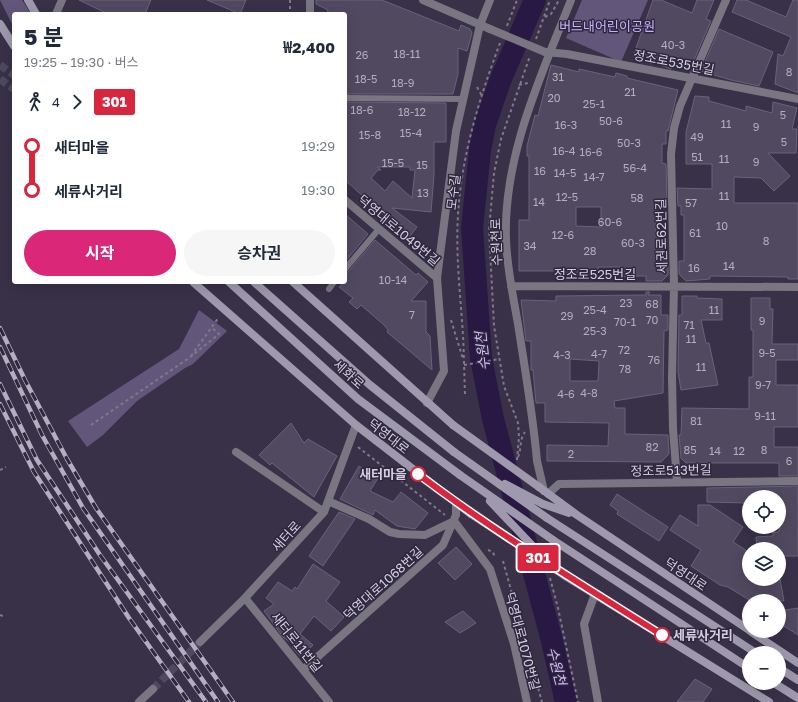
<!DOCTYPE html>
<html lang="ko">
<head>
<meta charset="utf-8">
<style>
  body { margin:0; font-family:"Golos Text","Noto Sans KR",sans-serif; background:#f6f6f7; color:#1f2937; height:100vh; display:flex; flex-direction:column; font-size:15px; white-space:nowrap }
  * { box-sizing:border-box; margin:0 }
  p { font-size:13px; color:#747a83 }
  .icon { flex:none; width:22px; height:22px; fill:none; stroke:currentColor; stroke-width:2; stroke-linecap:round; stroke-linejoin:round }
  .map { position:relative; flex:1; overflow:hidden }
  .sheet { position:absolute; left:12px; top:12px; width:335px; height:272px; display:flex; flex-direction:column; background:#fff; border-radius:4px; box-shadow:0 4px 16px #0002 }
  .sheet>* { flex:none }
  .badge { padding:0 8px; border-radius:3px; font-size:14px; line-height:26px }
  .tools { position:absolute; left:742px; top:490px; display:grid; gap:8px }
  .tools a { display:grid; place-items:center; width:44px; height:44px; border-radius:50%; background:#fff; box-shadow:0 4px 16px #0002; font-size:20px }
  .map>.badge { position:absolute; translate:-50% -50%; box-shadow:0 0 0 2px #fff }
  .legs { display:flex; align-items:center; gap:6px; height:44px; padding:0 12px; font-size:13px }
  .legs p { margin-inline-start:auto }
  .summary { display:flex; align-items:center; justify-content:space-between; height:68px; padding:0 12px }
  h1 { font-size:22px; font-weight:700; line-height:30px }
  .action { display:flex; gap:8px; margin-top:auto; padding:8px 12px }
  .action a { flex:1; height:46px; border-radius:24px; background:#db2777; color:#fff; font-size:16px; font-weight:700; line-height:46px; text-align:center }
  .action a+a { background:#f6f6f7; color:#1f2937 }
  ul { padding:0 12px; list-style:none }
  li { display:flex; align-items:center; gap:14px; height:44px; font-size:15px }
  li i { display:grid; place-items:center; width:6px; height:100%; margin:0 5px; background:currentColor }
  li i::after { content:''; width:10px; height:10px; margin:-5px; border:3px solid; border-radius:50%; background:#fff }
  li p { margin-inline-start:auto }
  li:first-child i { background:linear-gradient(#0000 50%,currentColor 0) }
  li:last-child i { background:linear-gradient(currentColor 50%,#0000 0) }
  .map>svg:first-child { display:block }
  .green { fill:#62577a }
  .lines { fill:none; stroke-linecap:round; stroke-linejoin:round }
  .river { stroke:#281843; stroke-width:22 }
  .building { fill:#504960; stroke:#69627b; fill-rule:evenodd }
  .street-tunnel { stroke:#4f495e; stroke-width:8; stroke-dasharray:8 4; stroke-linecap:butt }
  .secondary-tunnel { stroke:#4f495e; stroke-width:8; stroke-dasharray:8 4; stroke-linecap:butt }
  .path { stroke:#7e798c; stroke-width:2; stroke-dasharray:3 3; stroke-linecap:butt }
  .lane { stroke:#797681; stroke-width:6 }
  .street { stroke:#797681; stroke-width:8 }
  .secondary { stroke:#9e99ac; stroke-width:8 }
  .rail-casing { stroke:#b3afbf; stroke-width:4.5 }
  .rail { stroke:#2e273d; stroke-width:3; stroke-dasharray:9; stroke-linecap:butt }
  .street-bridge { stroke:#797681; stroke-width:8 }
  .secondary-bridge { stroke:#9e99ac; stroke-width:8 }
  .line-1-casing { stroke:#fff; stroke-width:9 }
  .line-1 { stroke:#d7263d; stroke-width:6 }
  .stop-1-dot { fill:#fff; stroke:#d7263d; stroke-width:2 }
  .labels { text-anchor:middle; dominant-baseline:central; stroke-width:3; stroke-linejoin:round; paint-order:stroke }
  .number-label { font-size:11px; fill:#b2aebe }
  .park-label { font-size:13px; fill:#cab2ff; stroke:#2e273d }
  .street-label { font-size:13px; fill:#d3cfde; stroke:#2e273d }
  .stop-label { font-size:13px; font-weight:bold; fill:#d3cfde; stroke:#2e273d; text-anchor:end }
  .water-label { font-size:14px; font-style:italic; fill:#d1bffc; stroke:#2e273d }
</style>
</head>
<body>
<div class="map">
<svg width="798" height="702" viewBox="0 0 798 702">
  <rect width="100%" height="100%" fill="#383148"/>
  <path class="green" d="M0 0H22L31 14H14V28Z
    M582 0H648L621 62 566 38Z
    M199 310 227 331 193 364 185 368 137 401 103 435 87 447 68 421 179 349Z"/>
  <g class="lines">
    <path class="river" d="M535 0 500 81 485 125 480 150 472 228 481 358 493 419 552 641 566 702"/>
  </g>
  <path class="building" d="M79 0H151L145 14H108Z
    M207 0H246L240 14Z
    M316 0H382L459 31 461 25 470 29 472 33 467 51 458 48V74L453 94H345V14H327L328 10 316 4Z
    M653 0H661L692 13 697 0H714L706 19 711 21 691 67 675 60 671 69 653 62 652 64 633 56Z
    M737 0H746L786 17 793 0H798V93L775 84 778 54 783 56 791 37 732 12Z
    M719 29 773 52 759 86 731 80 701 71Z
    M551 65 579 72V69L615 77 616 73 627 76V78L678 90 668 131H666V144H662V163L666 164 667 206H656V236H663V261H668V275L662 281H646V276H623V267H598V274L573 275H558V271H519V220H529V156H527V146L535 115 538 116ZM576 207H601V227L576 226Z
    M695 96 709 97V101L746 111V106L772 113 773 102 797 108 792 129H797L796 153H768L790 176 774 191 761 178 734 177V203H798V279H788V277L710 276V279L686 281 679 274V261H684V215H681V206H678L677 188 712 189V164H686V132Z
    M345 102 446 103V142H434V175L431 212 392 208 417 227 406 241 384 221 387 218 345 180ZM377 167H410V170H415L412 198 393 181 385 191 371 178 378 170H381Z
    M345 214 368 234 345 262Z
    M375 240 416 275 418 273 428 282 411 301H426V332L430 336 432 370 387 332 388 330 384 325 361 305 357 309 349 302 353 298 339 287 345 282V273L348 272Z
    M646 292H650L648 295H661V315H668V330L664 331 663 393 614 401 615 408H625V434L668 435 669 454 661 462 547 461V445L608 446 609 423 545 422V403H536L533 370H531V341H526L521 300 556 301V296L643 295H646ZM570 359 599 361 598 381H570Z
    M682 296H697V298L722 299V320H701L706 343H709L718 385 681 390 678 372 679 315H682Z
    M751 298H770V309H773L772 344H798V360H776V385H798V427H774V447H798V476H779V463H686L681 458 679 435H681L682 408 749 409V377H753V330H751Z
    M291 423 304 443 308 439 337 456 314 497 272 463 270 465 259 455Z
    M359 466 378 478 370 491 393 502 401 492 428 513 415 529 397 526 375 510 373 515 340 499Z
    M798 486V556H779V549H757L756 537 773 536V532H779V497H749V503L707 502V488Z
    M617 494 668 527 659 541 617 514 618 511 610 505Z
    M698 505H710L743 527 733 542 749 552V579H780L784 601H751L728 587 720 585 691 566 701 550 670 530 680 515 698 526Z
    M339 512 355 519 323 566 309 556Z
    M456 547 472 564 455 580 438 563Z
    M313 564 340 582 326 601 344 617 331 631 314 616 300 634 313 645 303 656 299 655 292 647 294 645 283 637 264 611 274 604 266 598 278 582 292 591 295 587 297 589Z
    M798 608V635L779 623V611Z
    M463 611 476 623 460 633 445 622Z
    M695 679 712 689 703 702H677Z"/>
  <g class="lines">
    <path class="street-tunnel" d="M153 689 200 642"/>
    <path class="secondary-tunnel" d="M0 65 14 75
      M0 79 14 89"/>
    <path class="path" d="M290 0V14
      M545 17 551 14 559 0
      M507 26 517 0
      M536 39 550 0
      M519 85 528 83
      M477 87 482 96
      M451 320 463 359
      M191 356 219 317
      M464 365 500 359
      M465 394C464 370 464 345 462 321 459 281 455 242 459 202 464 147 481 94 500 43
      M91 425 189 358 219 334 211 327
      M358 447 445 515
      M518 457C522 448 519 440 525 432
      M517 460 519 437 518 423 504 386 494 326 489 230 494 173 501 139 530 56
      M0 470 6 467
      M488 550 493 552 495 558
      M503 561 542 702
      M550 578 558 608 578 702
      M0 615 5 617"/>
    <path class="lane" d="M345 98 463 99
      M345 269 379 229
      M329 289 334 282"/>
    <path class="street" d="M423 0 490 29
      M56 14 62 0
      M310 14V0
      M545 52 567 54 798 99
      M345 200 437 278
      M511 286 798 287
      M427 403 444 371 437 278 456 131 480 25 490 0
      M236 452 324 512
      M677 481 673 429 672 377 674 286 671 154 674 128 680 106 726 0
      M544 491 537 461C533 415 525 370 518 324 513 296 507 268 506 240 503 156 541 76 571 0
      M548 494 559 484 798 481
      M328 501 369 519 390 532 399 534 425 535 454 521
      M454 521 490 569 514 644 527 702
      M595 594 584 624 598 702
      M245 598 329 702
      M200 642 245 598 324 512 356 425
      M304 669 443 545 456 515V503
      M139 702 153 689"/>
    <path class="secondary" d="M28 0 36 14
      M0 24 14 46
      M193 282 356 425 471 514
      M229 282 358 399 460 475
      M254 282 370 385 454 452
      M293 282 453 425
      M539 487 577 515 749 630
      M543 504 569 513
      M547 518 756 653
      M553 540 749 668
      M564 575 769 702
      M750 631 798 663
      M779 668 798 680
      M774 683 798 698"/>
    <g class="rail-casing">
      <path id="rail" d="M0 328 25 380 67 459 96 508 233 702
        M0 347 42 435 83 508 218 702
        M0 384 37 460 100 555 206 702
        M0 404 34 472 129 618 189 702"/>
    </g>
    <use href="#rail" class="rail"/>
    <path class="street-bridge" d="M490 29 545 52"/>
    <path class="secondary-bridge" d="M453 425 539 487
      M454 452 547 518
      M460 475 553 540
      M505 484 543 504
      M490 501 544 558
      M471 514 564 575"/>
  </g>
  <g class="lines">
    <g class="line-1-casing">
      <path id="line-1" d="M418 474C496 533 579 583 662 635"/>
    </g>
    <use href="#line-1" class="line-1"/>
  </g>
  <g class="stop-1-dot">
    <circle cx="418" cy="474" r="7"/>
    <circle cx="662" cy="635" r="7"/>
  </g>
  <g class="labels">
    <g class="number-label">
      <text x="673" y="44">40-3</text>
      <text x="407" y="53">18-11</text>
      <text x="362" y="54">26</text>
      <text x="789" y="71">8</text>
      <text x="558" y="76">31</text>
      <text x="366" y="78">18-5</text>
      <text x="403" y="82">18-9</text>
      <text x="630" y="91">21</text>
      <text x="554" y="97">20</text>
      <text x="594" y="103">25-1</text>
      <text x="362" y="109">18-6</text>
      <text x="412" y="111">18-12</text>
      <text x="783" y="114">5</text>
      <text x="611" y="120">50-6</text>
      <text x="726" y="123">11</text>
      <text x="566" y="124">16-3</text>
      <text x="756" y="126">9</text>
      <text x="411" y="132">15-4</text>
      <text x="370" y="134">15-8</text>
      <text x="697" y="136">49</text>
      <text x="784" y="141">5</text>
      <text x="629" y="142">50-3</text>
      <text x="564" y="150">16-4</text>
      <text x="591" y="151">16-6</text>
      <text x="697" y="156">51</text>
      <text x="724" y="158">11</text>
      <text x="756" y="161">9</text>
      <text x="393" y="162">15-5</text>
      <text x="422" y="164">15</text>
      <text x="635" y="167">56-4</text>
      <text x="540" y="170">16</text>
      <text x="565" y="172">14-5</text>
      <text x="594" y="176">14-7</text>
      <text x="423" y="192">13</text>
      <text x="724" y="195">11</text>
      <text x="567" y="196">12-5</text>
      <text x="637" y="197">58</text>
      <text x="539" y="201">14</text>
      <text x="691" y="202">57</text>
      <text x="610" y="221">60-6</text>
      <text x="722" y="225">10</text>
      <text x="695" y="232">61</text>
      <text x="563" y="234">12-6</text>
      <text x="766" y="240">8</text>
      <text x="633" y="242">60-3</text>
      <text x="530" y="245">34</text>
      <text x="590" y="250">28</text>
      <text x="729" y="265">14</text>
      <text x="694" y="267">16</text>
      <text x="393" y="279">10-14</text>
      <text x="626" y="302">23</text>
      <text x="652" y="303">68</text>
      <text x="595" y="309">25-4</text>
      <text x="714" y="309">11</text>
      <text x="412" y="314">7</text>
      <text x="567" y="315">29</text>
      <text x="652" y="319">70</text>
      <text x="762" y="320">9</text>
      <text x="625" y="321">70-1</text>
      <text x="689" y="324">71</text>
      <text x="595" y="330">25-3</text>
      <text x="691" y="338">11</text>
      <text x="624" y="349">72</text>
      <text x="767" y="352">9-5</text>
      <text x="599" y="353">4-7</text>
      <text x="562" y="354">4-3</text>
      <text x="654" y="359">76</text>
      <text x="701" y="366">11</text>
      <text x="625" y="368">78</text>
      <text x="763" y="384">9-7</text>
      <text x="589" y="392">4-8</text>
      <text x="566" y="393">4-6</text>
      <text x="765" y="415">9-11</text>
      <text x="696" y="420">81</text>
      <text x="652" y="446">82</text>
      <text x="690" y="449">85</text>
      <text x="764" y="449">8</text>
      <text x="715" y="450">14</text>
      <text x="739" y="450">12</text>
      <text x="571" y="453">2</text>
      <text x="789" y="460">6</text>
    </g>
    <g class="park-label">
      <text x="607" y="26">버드내어린이공원</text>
    </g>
    <g class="street-label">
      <text transform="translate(674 62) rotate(11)">정조로535번길</text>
      <text transform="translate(453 192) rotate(-83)">모수길</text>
      <text transform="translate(399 230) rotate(40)">덕영대로1049번길</text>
      <text transform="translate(661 236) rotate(-91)">세권로62번길</text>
      <text transform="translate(496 242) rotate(-92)">수원천로</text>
      <text x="595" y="274">정조로525번길</text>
      <text transform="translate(349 374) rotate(42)">세화로</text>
      <text transform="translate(389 436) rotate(38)">덕영대로</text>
      <text transform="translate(671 470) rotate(-1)">정조로513번길</text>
      <text transform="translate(286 536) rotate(-48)">새터로</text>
      <text transform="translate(686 574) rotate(34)">덕영대로</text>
      <text transform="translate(383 583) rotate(-42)">덕영대로1068번길</text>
      <text transform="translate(523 641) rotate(75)">덕영대로1070번길</text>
      <text transform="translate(297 642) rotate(51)">새터로11번길</text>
    </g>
    <g class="stop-label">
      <text x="407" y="474">새터마을</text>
      <text x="673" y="635" text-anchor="start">세류사거리</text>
    </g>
    <g class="water-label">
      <text transform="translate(482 351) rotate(-96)">수원천</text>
      <text transform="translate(557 666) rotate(75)">수원천</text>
    </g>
  </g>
</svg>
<div class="tools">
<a><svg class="icon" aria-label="locate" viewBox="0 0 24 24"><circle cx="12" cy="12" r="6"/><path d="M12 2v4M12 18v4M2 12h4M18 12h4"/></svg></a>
<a><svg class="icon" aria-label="layers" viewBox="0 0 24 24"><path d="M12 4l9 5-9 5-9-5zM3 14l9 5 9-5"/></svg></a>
<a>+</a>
<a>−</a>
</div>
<b class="badge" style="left:538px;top:558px;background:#d7263d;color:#fff">301</b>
<section class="sheet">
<div class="summary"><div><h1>5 분</h1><p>19:25 – 19:30 · 버스</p></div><b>₩2,400</b></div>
<div class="legs"><svg class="icon" aria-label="walk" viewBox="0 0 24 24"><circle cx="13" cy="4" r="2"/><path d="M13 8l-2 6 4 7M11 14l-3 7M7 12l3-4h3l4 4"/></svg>4<svg class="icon" aria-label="forward" viewBox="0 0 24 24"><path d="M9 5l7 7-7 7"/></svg><b class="badge" style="background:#d7263d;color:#fff">301</b></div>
<ul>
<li><i style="color:#d7263d"></i><b>새터마을</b><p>19:29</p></li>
<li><i style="color:#d7263d"></i><b>세류사거리</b><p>19:30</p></li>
</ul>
<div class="action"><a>시작</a><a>승차권</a></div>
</section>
</div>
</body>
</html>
